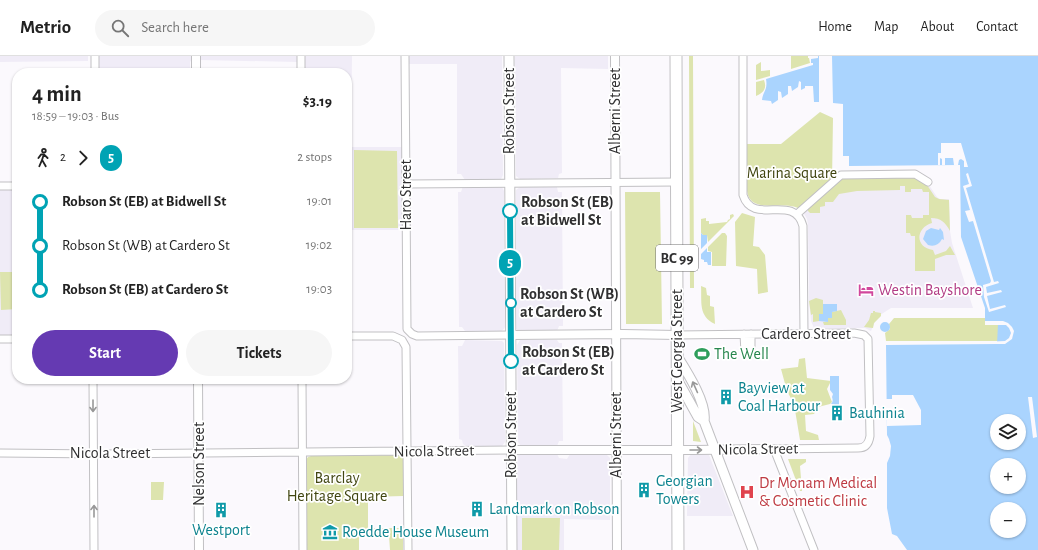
<!DOCTYPE html>
<html lang="en">
<head>
<meta charset="utf-8">
<style>
  body { margin:0; font-family:"Alegreya Sans",sans-serif; background:#f6f6f6; color:#222; height:100vh; display:flex; flex-direction:column; font-size:15px; white-space:nowrap }
  * { box-sizing:border-box; margin:0 }
  p { font-size:13px; color:#767676 }
  .icon { flex:none; width:22px; height:22px; fill:none; stroke:currentColor; stroke-width:2; stroke-linecap:round; stroke-linejoin:round }
  .map { position:relative; flex:1; overflow:hidden }
  .sheet { position:absolute; left:12px; top:12px; width:340px; height:316px; display:flex; flex-direction:column; background:#fff; border-radius:16px; box-shadow:0 1px 3px #0004 }
  .sheet>* { flex:none }
  .badge { padding:0 8px; border-radius:13px; font-size:14px; line-height:26px }
  .buttons { position:absolute; left:990px; top:358px; display:grid; gap:8px }
  .buttons a { display:grid; place-items:center; width:36px; height:36px; border-radius:50%; background:#fff; box-shadow:0 1px 3px #0004; font-size:20px }
  .map>.badge { position:absolute; translate:-50% -50%; box-shadow:0 0 0 2px #fff }
  .legs { display:flex; align-items:center; gap:6px; height:44px; padding:0 20px; font-size:13px }
  .legs p { margin-inline-start:auto }
  .head { display:flex; align-items:center; justify-content:space-between; height:68px; padding:0 20px }
  h1 { font-size:22px; font-weight:700; line-height:30px }
  .button { display:flex; gap:8px; margin-top:auto; padding:8px 20px }
  .button a { flex:1; height:46px; border-radius:24px; background:#653ab2; color:#fff; font-size:16px; font-weight:700; line-height:46px; text-align:center }
  .button a+a { background:#f6f6f6; color:#222 }
  ul { padding:0 20px; list-style:none }
  li { display:flex; align-items:center; gap:14px; height:44px; font-size:15px }
  li i { display:grid; place-items:center; width:6px; height:100%; margin:0 5px; background:currentColor }
  li i::after { content:''; width:10px; height:10px; margin:-5px; border:3px solid; border-radius:50%; background:#fff }
  li p { margin-inline-start:auto }
  li:first-child i { background:linear-gradient(#0000 50%,currentColor 0) }
  li:last-child i { background:linear-gradient(currentColor 50%,#0000 0) }
  header { display:flex; align-items:center; gap:24px; box-sizing:border-box; height:56px; padding:0 20px; background:#fff; border-bottom:1px solid #e0e0e0 }
  header strong { font-size:19px }
  nav { display:flex; gap:22px; margin-inline-start:auto; font-size:14px }
  .search { width:280px; height:36px; background:#f6f6f6; display:flex; align-items:center; gap:10px; box-sizing:border-box; padding:0 14px; border-radius:22px; color:#767676; font-size:15px }
  .map>svg:first-child { display:block }
  .built { fill:#f0ecf7 }
  .green { fill:#dde4ae }
  .water { fill:#aad4fe; fill-rule:evenodd }
  .pier { fill:#fbf9fd }
  .lines { fill:none; stroke-linecap:round; stroke-linejoin:round }
  .minor-casing { stroke:#c1c0c3; stroke-width:9 }
  .tertiary-casing { stroke:#c1c0c3; stroke-width:10 }
  .secondary-casing { stroke:#c1c0c3; stroke-width:11 }
  .trunk-casing { stroke:#c1c0c3; stroke-width:13 }
  .minor { stroke:#fff; stroke-width:7 }
  .tertiary { stroke:#fff; stroke-width:8 }
  .secondary { stroke:#fff; stroke-width:9 }
  .trunk { stroke:#fff; stroke-width:11 }
  .oneway { stroke:#989898 }
  .line-1-casing { stroke:#fff; stroke-width:9 }
  .line-1 { stroke:#00a3b4; stroke-width:6 }
  .stop-1-dot { fill:#fff; stroke:#00a3b4; stroke-width:2 }
  .labels { text-anchor:middle; dominant-baseline:central; stroke-width:3.5; stroke-linejoin:round; paint-order:stroke }
  .shield { fill:#fff; stroke:#6e6e6f; stroke-width:1 }
  .shield-label { font-size:15px; font-weight:bold; fill:#303031 }
  .street-label { font-size:16px; fill:#303031; stroke:#fff }
  .park-label { font-size:16px; fill:#404510; stroke:#fff }
  .stop-label { font-size:16px; font-weight:bold; fill:#303031; stroke:#fff; text-anchor:start }
  .hotel-label { font-size:16px; fill:#b23c85; stroke:#fff; text-anchor:start }
  .leisure-label { font-size:16px; fill:#27864d; stroke:#fff; text-anchor:start }
  .culture-label { font-size:16px; fill:#0d838f; stroke:#fff; text-anchor:start }
  .health-label { font-size:16px; fill:#be3a42; stroke:#fff; text-anchor:start }
</style>
</head>
<body>
<header>
<strong>Metrio</strong>
<div class="search"><svg class="icon" aria-label="search" viewBox="0 0 24 24"><circle cx="10" cy="10" r="6"/><path d="M15 15l6 6"/></svg>Search here</div>
<nav><a>Home</a><a>Map</a><a>About</a><a>Contact</a></nav>
</header>
<div class="map">
<svg width="1038" height="494" viewBox="0 0 1038 494">
  <rect width="100%" height="100%" fill="#fbf9fd"/>
  <path class="built" d="M0 0H88V5L0 6Z
    M97 0H192V3L190 6V17H97Z
    M200 0H297V6L200 4Z
    M304 0H352L351 91H402V174H347V17H305Z
    M409 0H502L503 119 501 123 465 124 461 118H457V8H409Z
    M515 0H608V13L561 12 562 117 559 118 558 122 520 123 516 120Z
    M915 121 929 129 937 141 940 143H949L950 175 952 187 973 252H891L877 261 871 275 865 272H859L818 273 814 272 811 265 809 245 808 169 807 163 803 156 843 122Z
    M463 130H500L502 131 504 135 505 271 504 273 501 275 468 276 465 275 462 271H459L458 136H461Z
    M520 131H557L558 136H562L563 270H559L557 275H519L516 273V134Z
    M0 133H17V279H0Z
    M465 284 502 285 504 287 505 386 502 390H466L463 388 462 384 459 383 458 290H462Z
    M520 284H557L559 287H562L563 385H559L557 390H521L518 386 517 289Z
    M692 397H705L709 399 733 460H687L688 402Z
    M520 398H557L559 402 567 403 570 398 607 399 610 402V464L564 463V494H517V400Z"/>
  <path class="green" d="M689 0H693L694 232H690Z
    M791 0H808V2H809L810 7 791 13Z
    M761 6V15L770 14V20L756 24V9Z
    M764 24C767 32 764 37 756 40V26Z
    M820 56 833 62 832 125 800 153C783 143 751 160 747 135V88H781Z
    M354 94 397 95 398 172H354Z
    M910 121 918 123 927 129 935 141 939 143 949 144 950 175C945 166 941 162 931 162L932 167C915 172 915 192 933 194L935 199 946 195 950 190 955 199H946L935 203V215H915V180H911L910 177H906V159H911L912 162H923V159H929V136H923L922 133H911V136H905V130H900V134L857 135 839 138 833 146H825V150L820 151V157H810L808 155V152L843 122Z
    M625 136H660L662 268H626Z
    M742 157 755 161 753 190 759 191 765 199 768 236 758 238 757 213 736 210 735 166Z
    M733 158 734 160 708 186 707 179H703L701 177V163L706 162V165H709V168L727 166 728 164 730 163V159Z
    M722 177H725L727 180 726 210H712V196L708 195V191Z
    M0 216H17V253L1 254Z
    M701 230 706 232 707 239 710 240V250L714 251 715 268C698 260 702 246 701 230Z
    M816 242 823 244V258L819 259V265L813 266V258L811 259 809 245Z
    M841 254 846 264V269H824L823 266H828V262L832 256Z
    M873 255H875V256L881 257V260L874 267 873 272 864 271 869 264 871 257H873Z
    M894 262H985V267L998 268V285H886L885 277 890 273 889 268Z
    M805 302 807 322 831 325 827 333 832 346 830 348 818 351 814 358 805 359 806 375 818 379 819 384H800L794 348 787 335 781 313 798 311 799 303Z
    M693 365 701 386 693 385Z
    M400 399 404 401 405 417 403 420V440L368 441V472H403V494H390L389 479 359 478V494H307L306 404 308 401 311 400Z
    M788 403H806V406L800 410 802 435H800Z
    M151 426H164L163 444H151Z
    M522 462H560L559 494H522Z"/>
  <path class="water" d="M818 0H819V46H814L813 30H805V32L801 34V26L799 25 798 31 792 35 791 30H788V38L782 42 781 36 778 35V44L772 48 771 45 762 44C763 35 768 34 766 23L813 9V7H811V3L818 2Z
    M832 0H1038V494H907L897 480 892 478 887 452V407L890 400 891 390 889 383 887 379 886 289 997 288 998 268 985 267V252L961 181 960 109 849 110V100H843V48L833 47ZM997 365H1019V387H997ZM997 409H1019V431H997ZM997 453H1019V475H997Z
    M931 172 939 174 940 172 943 176 944 184 942 183C939 189 934 191 928 189L923 183 926 175Z
    M701 177 703 179H707V187L701 193Z
    M707 192V196H711V209H708L707 206H704V204L701 203V198Z
    M823 248H837V255L832 256V262H828V266L819 265V258H823Z
    M880 271a5 5 0 1 1 10 0a5 5 0 1 1-10 0Z
    M830 320H839V350L831 348C833 346 833 344 832 341L833 338 830 334Z"/>
  <path class="pier" d="M941 87H961L968 111H964V105L961 103 959 104 958 109H954L953 102H945V109H942V103L940 102V109H938V97H941Z
    M968 117 972 130 966 132 994 226 998 225 999 227 986 231 987 237 1001 234 1002 236 987 240 990 253 1005 249 1006 251 989 256 984 241 983 229 990 227 991 225 973 165 969 166 965 155 970 154 963 130 969 128 966 118Z
    M985 265H1003L1008 267 1012 271 1014 275 1012 283 1005 288H984V286L1005 285 1009 282 1011 277 1009 272 1006 269H985Z
    M892 339H913L921 354V369L887 370V360L885 359 886 343H892Z
    M1028 341H1032L1037 381 1033 382Z"/>
  <g class="lines">
    <g class="minor-casing">
      <path id="minor" d="M301 0V17
        M405 0 407 273 412 278 417 280 511 279
        M743 0V139C753 171 794 136 803 170L804 278
        M95 17V0
        M406 128 677 126
        M0 130H17
        M797 158 841 119 915 118 928 126
        M744 278 745 297
        M751 278V297
        M677 279 854 277 864 279 868 283 870 380C869 387 866 392 858 392L774 393 814 494
        M347 280H393L402 284 406 291 408 494
        M0 283H17
        M93 323 94 494
        M302 323 303 494
        M0 397 101 398 511 394"/>
    </g>
    <g class="tertiary-casing">
      <path id="tertiary" d="M196 0V17
        M615 0 617 494
        M511 279 623 278 677 279
        M198 323 199 494
        M511 394H694L774 393"/>
    </g>
    <g class="secondary-casing">
      <path id="secondary" d="M509 0 512 494
        M677 300C687 316 707 347 704 365L753 494
        M678 325 698 361 704 365"/>
    </g>
    <g class="trunk-casing">
      <path id="trunk" d="M676 0 678 494"/>
    </g>
    <use href="#minor" class="minor"/>
    <use href="#tertiary" class="tertiary"/>
    <use href="#secondary" class="secondary"/>
    <use href="#trunk" class="trunk"/>
  </g>
  <defs><path id="oneway-shaft" d="M-6 0H5M1.5-3L5.5 0L1.5 3" fill="none" stroke-width="1.6" stroke-linecap="round" stroke-linejoin="round"/></defs>
  <g class="oneway">
    <use href="#oneway-shaft" transform="translate(695 331) rotate(-114)"/>
    <use href="#oneway-shaft" transform="translate(93 350) rotate(90)"/>
    <use href="#oneway-shaft" transform="translate(696 394)"/>
    <use href="#oneway-shaft" transform="translate(94 455) rotate(-90)"/>
  </g>
  <g class="lines">
    <g class="line-1-casing">
      <path id="line-1" d="M510 155 511 305"/>
    </g>
    <use href="#line-1" class="line-1"/>
  </g>
  <defs>
    <g id="hotel-bare" transform="scale(1.2)"><path d="M-6-4.5h1.5V1H6V5H4.5V3h-9V5H-6ZM-4 0a1.8 1.8 0 1 1 3.6 0ZM.5 0V-2.5h3Q6-2.5 6 0Z" fill="#d1479c" stroke="#fff" stroke-width="2.5" paint-order="stroke"/></g>
    <g id="stadium-bare" transform="scale(1.2)"><path d="M0-5a6.5 5 0 1 0 0 10a6.5 5 0 1 0 0-10ZM-3.5-1.8h7v3.6h-7Z" fill="#2e9e5b" stroke="#fff" stroke-width="2.5" paint-order="stroke"/></g>
    <g id="building-bare" transform="scale(1.2)"><path d="M-4-6H4V6H1V3H-1V6H-4ZM-2.5-4.3h1.7v1.8h-1.7ZM.8-4.3h1.7v1.8H.8ZM-2.5-1h1.7V.8h-1.7ZM.8-1h1.7V.8H.8Z" fill="#0f9aa8" stroke="#fff" stroke-width="2.5" paint-order="stroke"/></g>
    <g id="hospital-bare" transform="scale(1.2)"><path d="M-5-5h3v3.5h4V-5h3V5h-3V1.5h-4V5h-3Z" fill="#e0444e" stroke="#fff" stroke-width="2.5" paint-order="stroke"/></g>
    <g id="museum-bare" transform="scale(1.2)"><path d="M0-6L6-3V-2H-6V-3ZM-5-1h2V3h-2ZM-1-1h2V3h-2ZM3-1h2V3H3ZM-6 4H6V6H-6Z" fill="#0f9aa8" stroke="#fff" stroke-width="2.5" paint-order="stroke"/></g>
  </defs>
  <g fill-rule="evenodd">
    <use href="#hotel-bare" x="866" y="234"/>
    <use href="#stadium-bare" x="702" y="298"/>
    <use href="#building-bare" x="726" y="341"/>
    <use href="#building-bare" x="837" y="357"/>
    <use href="#building-bare" x="644" y="434"/>
    <use href="#hospital-bare" x="747" y="436"/>
    <use href="#building-bare" x="477" y="453"/>
    <use href="#building-bare" x="221" y="454"/>
    <use href="#museum-bare" x="330" y="476"/>
  </g>
  <g class="stop-1-dot">
    <circle cx="510" cy="155" r="7"/>
    <circle cx="511" cy="247" r="5"/>
    <circle cx="511" cy="305" r="7"/>
  </g>
  <g class="labels">
    <rect class="shield" x="656" y="189" width="42" height="26" rx="3"/>
    <g class="shield-label">
      <text x="677" y="202">BC 99</text>
    </g>
    <g class="street-label">
      <text transform="translate(509 55) rotate(-90)">Robson Street</text>
      <text transform="translate(615 55) rotate(-90)">Alberni Street</text>
      <text transform="translate(406 139) rotate(-90)">Haro Street</text>
      <text x="806" y="278">Cardero Street</text>
      <text transform="translate(677 295) rotate(-90)">West Georgia Street</text>
      <text transform="translate(511 379) rotate(-90)">Robson Street</text>
      <text transform="translate(616 379) rotate(-90)">Alberni Street</text>
      <text transform="translate(758 393) rotate(-1)">Nicola Street</text>
      <text transform="translate(434 395) rotate(-1)">Nicola Street</text>
      <text x="110" y="397">Nicola Street</text>
      <text transform="translate(199 408) rotate(-90)">Nelson Street</text>
    </g>
    <g class="park-label">
      <text x="792" y="117">Marina Square</text>
      <text x="337" y="422">Barclay<tspan x="337" dy="18">Heritage Square</tspan></text>
    </g>
    <g class="stop-label">
      <text x="521" y="146">Robson St (EB)<tspan x="521" dy="18">at Bidwell St</tspan></text>
      <text x="520" y="238">Robson St (WB)<tspan x="520" dy="18">at Cardero St</tspan></text>
      <text x="522" y="296">Robson St (EB)<tspan x="522" dy="18">at Cardero St</tspan></text>
    </g>
    <g class="hotel-label">
      <text x="878" y="234">Westin Bayshore</text>
    </g>
    <g class="leisure-label">
      <text x="714" y="298">The Well</text>
    </g>
    <g class="culture-label">
      <text x="738" y="332">Bayview at<tspan x="738" dy="18">Coal Harbour</tspan></text>
      <text x="849" y="357">Bauhinia</text>
      <text x="656" y="425">Georgian<tspan x="656" dy="18">Towers</tspan></text>
      <text x="489" y="453">Landmark on Robson</text>
      <text x="221" y="474" text-anchor="middle">Westport</text>
      <text x="342" y="476">Roedde House Museum</text>
    </g>
    <g class="health-label">
      <text x="759" y="427">Dr Monam Medical<tspan x="759" dy="18">&amp; Cosmetic Clinic</tspan></text>
    </g>
  </g>
</svg>
<div class="buttons">
<a><svg class="icon" aria-label="layers" viewBox="0 0 24 24"><path d="M12 4l9 5-9 5-9-5zM3 14l9 5 9-5"/></svg></a>
<a>+</a>
<a>−</a>
</div>
<b class="badge" style="left:510px;top:207px;background:#00a3b4;color:#fff">5</b>
<section class="sheet">
<div class="head"><div><h1>4 min</h1><p>18:59 – 19:03 · Bus</p></div><b>$3.19</b></div>
<div class="legs"><svg class="icon" aria-label="walk" viewBox="0 0 24 24"><circle cx="13" cy="4" r="2"/><path d="M13 8l-2 6 4 7M11 14l-3 7M7 12l3-4h3l4 4"/></svg>2<svg class="icon" aria-label="forward" viewBox="0 0 24 24"><path d="M9 5l7 7-7 7"/></svg><b class="badge" style="background:#00a3b4;color:#fff">5</b><p>2 stops</p></div>
<ul>
<li><i style="color:#00a3b4"></i><b>Robson St (EB) at Bidwell St</b><p>19:01</p></li>
<li><i style="color:#00a3b4"></i><span>Robson St (WB) at Cardero St</span><p>19:02</p></li>
<li><i style="color:#00a3b4"></i><b>Robson St (EB) at Cardero St</b><p>19:03</p></li>
</ul>
<div class="button"><a>Start</a><a>Tickets</a></div>
</section>
</div>
</body>
</html>
